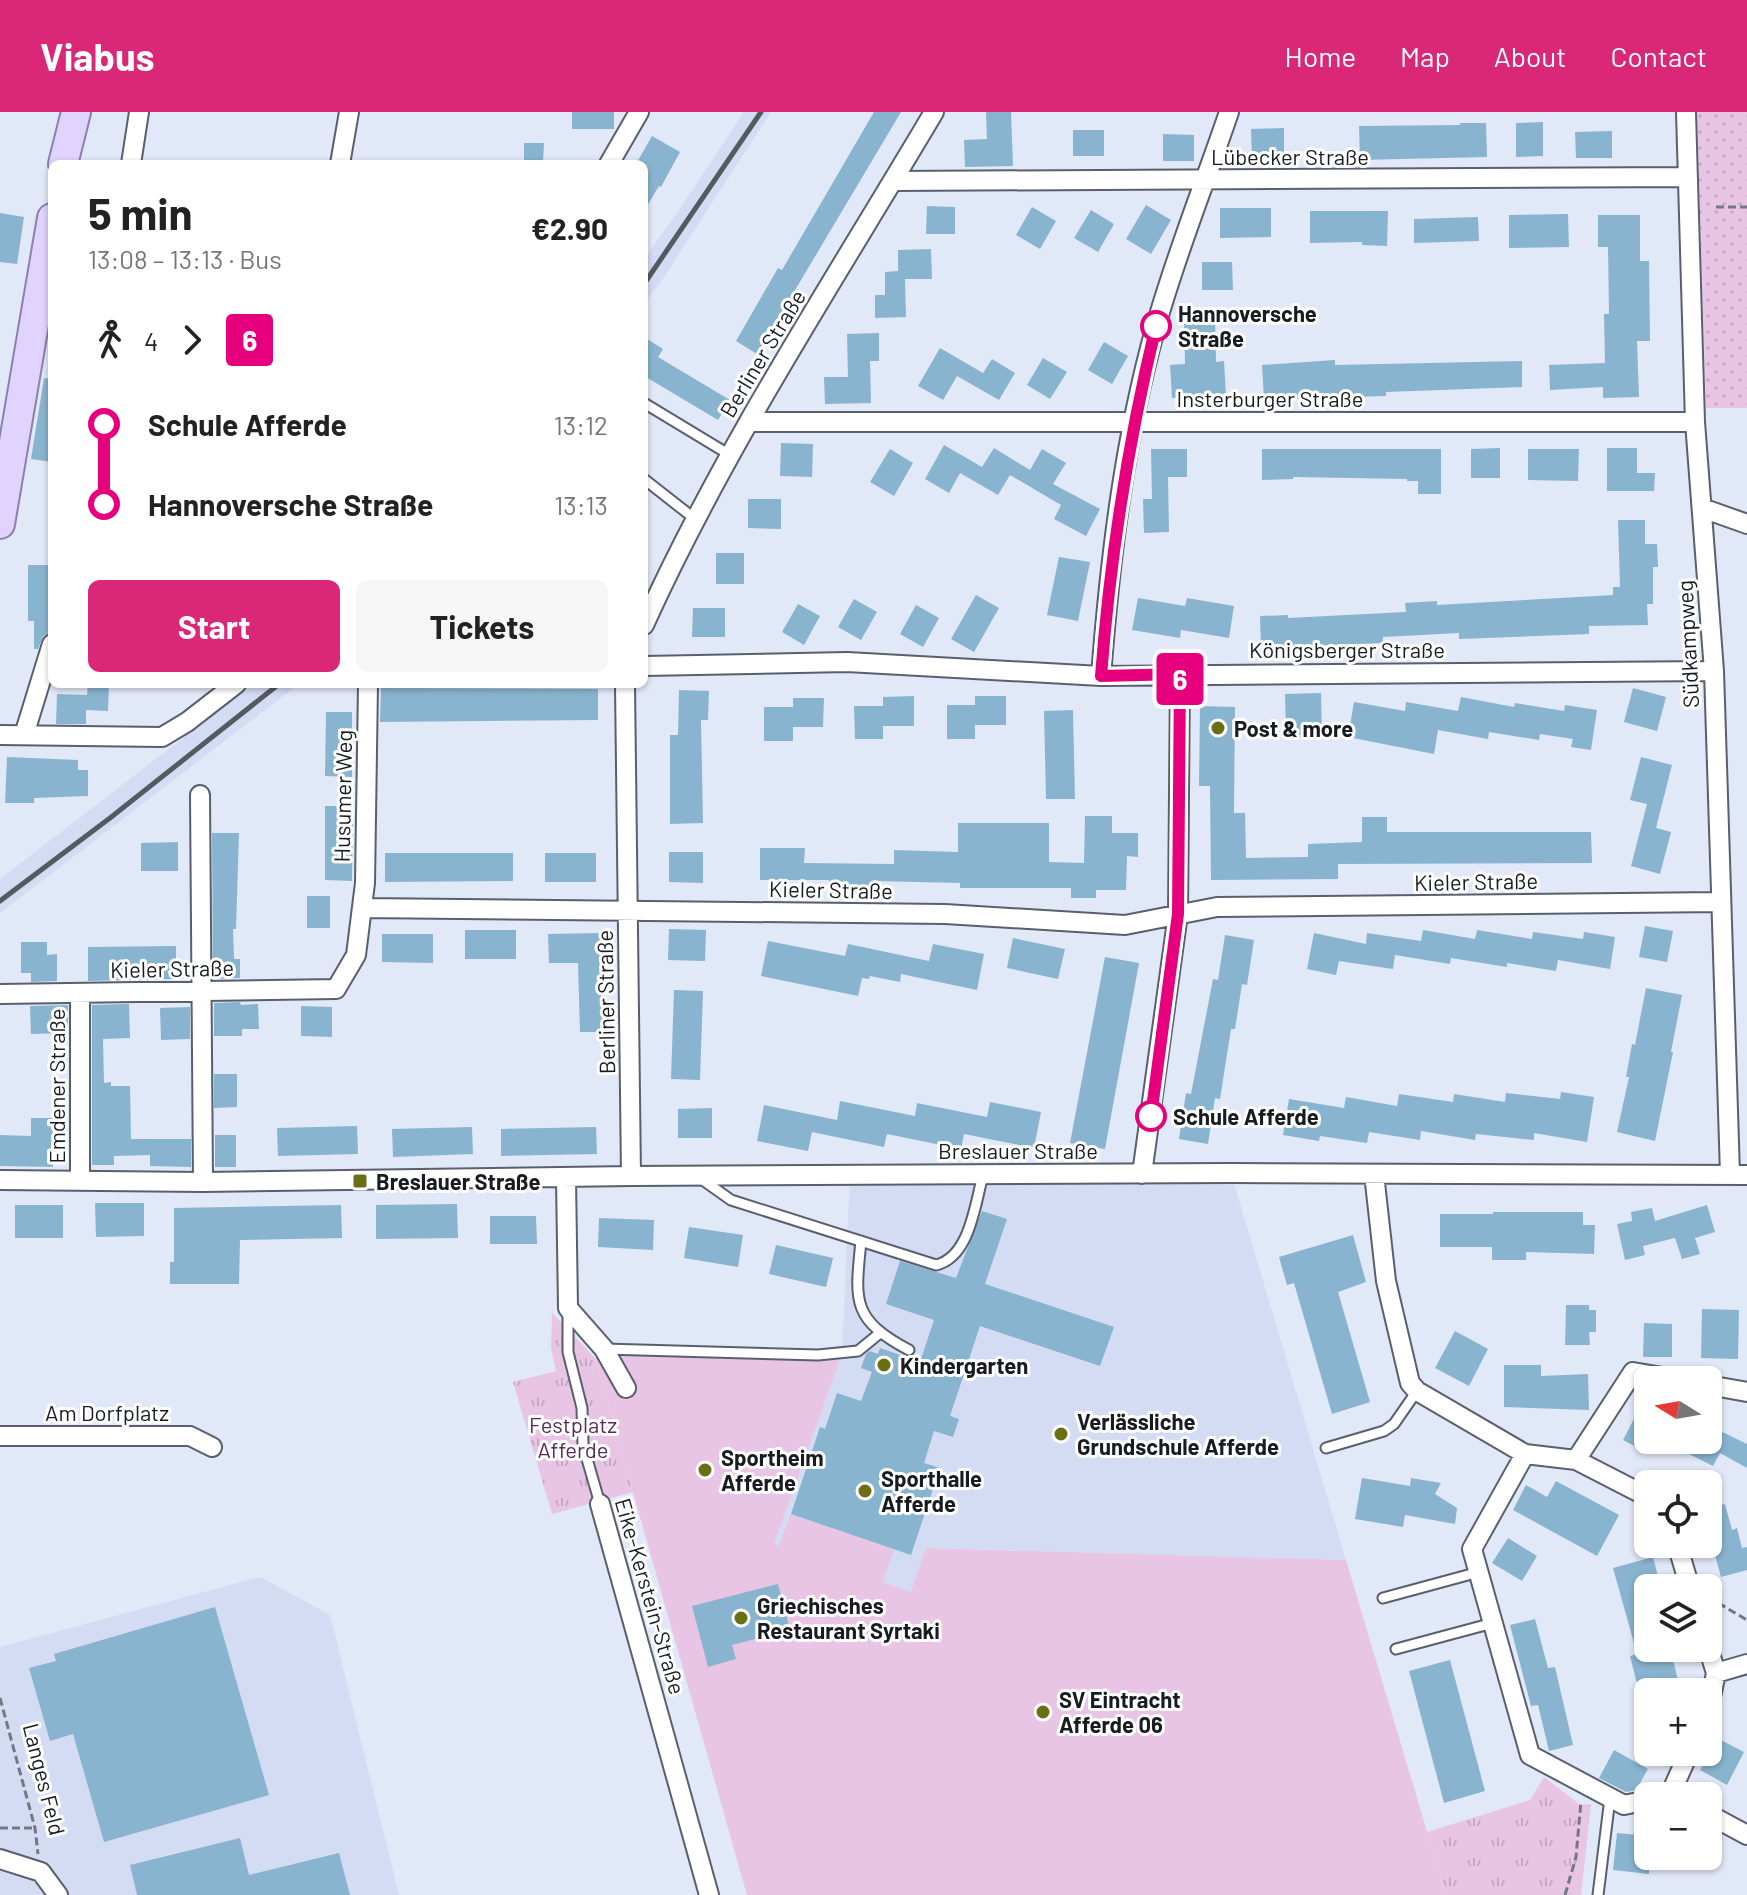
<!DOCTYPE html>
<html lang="en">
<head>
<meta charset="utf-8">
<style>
  body { margin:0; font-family:Barlow,sans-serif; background:#f6f6f6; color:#222; height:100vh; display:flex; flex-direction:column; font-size:30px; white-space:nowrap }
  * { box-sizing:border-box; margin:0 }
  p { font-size:26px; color:#767676 }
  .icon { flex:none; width:44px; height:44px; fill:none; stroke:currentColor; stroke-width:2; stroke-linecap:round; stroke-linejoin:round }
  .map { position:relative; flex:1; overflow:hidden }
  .sheet { position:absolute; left:48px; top:48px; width:600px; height:528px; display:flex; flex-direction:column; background:#fff; border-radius:12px; box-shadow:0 2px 6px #0004 }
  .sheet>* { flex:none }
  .badge { padding:0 16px; border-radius:6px; font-size:28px; line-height:52px }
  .needle { width:52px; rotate:281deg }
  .buttons { position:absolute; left:1634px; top:1254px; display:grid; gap:16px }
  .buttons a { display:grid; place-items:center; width:88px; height:88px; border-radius:12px; background:#fff; box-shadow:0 2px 6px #0004; font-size:40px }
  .map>.badge { position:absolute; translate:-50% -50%; box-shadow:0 0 0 4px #fff }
  .legs { display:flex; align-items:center; gap:12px; height:88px; padding:0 40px; font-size:26px }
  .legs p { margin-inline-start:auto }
  .headline { display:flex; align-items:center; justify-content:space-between; height:136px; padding:0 40px }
  h1 { font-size:44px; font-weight:700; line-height:60px }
  .button { display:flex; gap:16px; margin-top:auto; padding:16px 40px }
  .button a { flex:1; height:92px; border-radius:12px; background:#db2777; color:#fff; font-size:32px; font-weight:700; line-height:92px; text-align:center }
  .button a+a { background:#f6f6f6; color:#222 }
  ul { padding:0 40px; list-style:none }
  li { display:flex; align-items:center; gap:28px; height:80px; font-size:30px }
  li i { display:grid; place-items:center; width:12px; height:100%; margin:0 10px; background:currentColor }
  li i::after { content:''; width:20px; height:20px; margin:-10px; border:6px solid; border-radius:50%; background:#fff }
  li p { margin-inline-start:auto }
  li:first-child i { background:linear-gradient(#0000 50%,currentColor 0) }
  li:last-child i { background:linear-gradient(currentColor 50%,#0000 0) }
  header { display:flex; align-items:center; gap:48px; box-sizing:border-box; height:112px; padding:0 40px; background:#db2777; color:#fff }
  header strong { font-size:38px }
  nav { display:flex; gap:44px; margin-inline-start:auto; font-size:28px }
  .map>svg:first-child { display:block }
  .built { fill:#d3dcf3 }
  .grass { fill:url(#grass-dots) }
  .park { fill:url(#park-tufts) }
  .pitch { fill:#e8c5e5 }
  .building { fill:#89b4cf }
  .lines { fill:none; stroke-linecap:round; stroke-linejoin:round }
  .lane-casing { stroke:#595f6c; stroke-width:13 }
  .street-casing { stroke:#595f6c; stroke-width:22 }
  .primary-casing { stroke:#8c80b0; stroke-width:32 }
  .path { stroke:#747882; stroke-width:3; stroke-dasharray:8 4; stroke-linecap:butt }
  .lane { stroke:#fff; stroke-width:9 }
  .street { stroke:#fff; stroke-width:18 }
  .primary { stroke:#e0d3fe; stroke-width:28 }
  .rail { stroke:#555961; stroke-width:5 }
  .line-1-casing { stroke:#fff; stroke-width:18 }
  .line-1 { stroke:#e6007e; stroke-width:12 }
  .stop-1-dot { fill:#fff; stroke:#e6007e; stroke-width:4 }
  .poi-dot { fill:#6a6f14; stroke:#fff; stroke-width:3 }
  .labels { text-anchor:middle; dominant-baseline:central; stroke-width:6; stroke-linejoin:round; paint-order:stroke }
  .street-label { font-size:22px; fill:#181b20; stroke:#fff }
  .stop-label { font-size:22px; font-weight:bold; fill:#181b20; stroke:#fff; text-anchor:start }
  .poi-label { font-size:22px; font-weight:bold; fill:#181b20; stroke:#fff; text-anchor:start }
  .park-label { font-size:22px; fill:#582b56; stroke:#fff }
</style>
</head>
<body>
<header>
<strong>Viabus</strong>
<nav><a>Home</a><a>Map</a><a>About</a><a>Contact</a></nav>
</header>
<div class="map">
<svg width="1747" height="1783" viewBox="0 0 1747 1783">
  <defs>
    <pattern id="grass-dots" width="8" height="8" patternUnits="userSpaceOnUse" patternTransform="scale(2)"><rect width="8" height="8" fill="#e8c5e5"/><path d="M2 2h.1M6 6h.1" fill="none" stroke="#c6a9c4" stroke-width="1.8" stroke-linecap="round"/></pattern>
    <pattern id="park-tufts" width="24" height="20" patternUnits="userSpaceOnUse" patternTransform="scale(2)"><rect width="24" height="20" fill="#e8c5e5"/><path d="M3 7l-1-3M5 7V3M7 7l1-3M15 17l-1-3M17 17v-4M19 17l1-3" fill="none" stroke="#c6a9c4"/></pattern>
  </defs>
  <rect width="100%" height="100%" fill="#e1e8f8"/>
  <path class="built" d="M744 0H771L662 168 644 192V147L675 104Z
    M253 572H299L0 801V767Z
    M1231 1061 1346 1448 927 1436 912 1480 773 1432 842 1242 850 1062Z
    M260 1465 330 1503 399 1783H0V1535Z"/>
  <path class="grass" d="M1697 0H1747V296H1706Z"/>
  <path class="park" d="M552 1201 595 1246 633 1380 552 1402 513 1270 556 1259 551 1236Z
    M1544 1665 1579 1692 1591 1693 1581 1783H1446L1427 1720 1530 1688Z"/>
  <path class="pitch" d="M620 1231 842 1242 774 1432 779 1434 791 1402 894 1437 883 1470 911 1480 926 1436 1346 1448 1446 1783H747L595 1246Z"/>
  <path class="building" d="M572 0H614V17H572Z
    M874 0H901L757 242 736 229 778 156 782 158Z
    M986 0H1011L1013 54 965 55 964 28 987 27Z
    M1543 10V44L1516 45V11Z
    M1460 11H1486L1487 45 1360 48 1359 14 1460 13Z
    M1284 16V45L1252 46 1251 17Z
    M1073 18H1104V44H1073Z
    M1612 19V46H1576L1575 20Z
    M1163 22 1194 23V49H1163Z
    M652 24 680 40 661 75 659 74 644 99V52H636Z
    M524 31H544L543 51H524Z
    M1146 93 1171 108 1151 142 1126 127Z
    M927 94 955 95V122H926Z
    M1032 95 1056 109 1040 137 1016 123Z
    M1220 96H1271V125L1220 126Z
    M1091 98 1114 112 1098 140 1074 126Z
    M1310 99H1388L1387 134 1362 133V130L1310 131Z
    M0 101 24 105 17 152 0 150Z
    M1568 102 1569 135 1509 136V103Z
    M1598 103H1640V149H1649L1650 229H1637L1639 285 1603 286V275L1550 278 1549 253 1605 251 1604 202H1609L1608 135H1598Z
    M1478 105 1479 129 1414 131V107Z
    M931 137 932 167H905L906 205 875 206V183H885V160L898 159V138Z
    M1202 150H1232L1233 178H1202Z
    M1184 206H1215L1216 250 1224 249 1226 283 1172 286 1170 253 1185 252Z
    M879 221V249H870L871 291 825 292 824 265H848L847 222Z
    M644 225 663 237 658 245 730 288 718 308 646 265 644 269Z
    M1104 230 1128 244 1112 272 1088 258Z
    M940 236 983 261 992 247 1015 261 999 288 957 264 943 288 918 274Z
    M1043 246 1067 260 1050 287 1027 273Z
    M1335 248V253L1522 249V275L1386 280V284L1264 288 1262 253Z
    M44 266 52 267V350L31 347Z
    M781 331 813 332 812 365 780 364Z
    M944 333 982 355 994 336 1030 358 1042 337 1066 351 1053 372 1100 397 1086 424 1054 407 1061 393 1010 363 998 383 960 361 949 381 925 367Z
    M1500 336V366H1471V337Z
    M1607 336H1637V361H1655L1654 379H1607Z
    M890 337 913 351 894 384 870 370Z
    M1151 337H1187V365H1168L1169 420 1144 421 1143 387H1152Z
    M1262 337H1441V382H1418V369H1407V367L1293 365V367L1262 368Z
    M1528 337H1579L1578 369 1528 368Z
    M748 387H781V417L748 416Z
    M1618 408H1645V432H1657L1658 455H1653V492H1647L1648 513 1589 514V522L1459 527V521L1383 525V531L1261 536 1260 504 1288 503V506L1406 500 1405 491 1437 489V493L1613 483V475H1620Z
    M716 441H744V472H716Z
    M1059 445 1090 450 1078 509 1047 503Z
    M28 453H52V513L50 520 43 524 38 537H34V509H28Z
    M976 483 999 496 974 540 951 527Z
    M1138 486 1185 494 1187 486 1234 494 1229 526 1181 518 1180 526 1132 518Z
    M854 487 877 500 861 528 838 515Z
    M798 492 820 504 804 533 782 520Z
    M916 493 939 506 923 535 900 522Z
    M693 496H725V525H692Z
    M88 572H109L108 599 86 598V612H56L57 582 87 583Z
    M381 576 598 577V608L380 610Z
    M1633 576 1666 585 1657 619 1624 610Z
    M679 578 709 579 708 608H701L703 711 670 712V623H678Z
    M1321 581 1322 625 1286 626 1285 582Z
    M914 584V614H883V627H855L854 594H883V585Z
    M975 584H1006V613H975V627H947V593H975Z
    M1461 585 1514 595 1515 591 1564 599 1565 593 1597 598 1591 638 1571 635 1573 627 1540 622 1539 628 1489 620 1488 627 1438 618 1434 642 1348 625 1354 590 1405 599 1406 590 1458 599Z
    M793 586H824L823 615H793V629H764V595H793Z
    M1200 594 1235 595 1234 701H1245L1246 746 1308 745V732L1362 730V705H1387V720H1591L1592 751 1338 752V767L1211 768 1210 674H1199Z
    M1073 598 1075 687H1046L1044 599Z
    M326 600H352V665L325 664Z
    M7 645 78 648V658H88V684L34 686V691H5Z
    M1641 645 1672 653 1656 716 1671 720 1660 762 1631 754 1647 692 1630 688Z
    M325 694H353L352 769 325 768Z
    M1085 704H1112V721H1138V745L1127 744 1126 778H1096V786H1071V776H960V771L874 769V782L829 781V768H760V736H805L804 751 894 752V738L958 740V711H1049V750L1084 751Z
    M212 721H239L236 817H233L234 847H240V866L213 867Z
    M178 730V759H141V731Z
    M669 740H703V771L669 770Z
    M385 741H513V769L385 770Z
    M545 741H596V770H545Z
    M307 784H330V816H307Z
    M1645 814 1673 819 1667 850 1639 845Z
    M669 817 706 818 705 849 668 848Z
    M465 818H516V847H465Z
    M1423 818 1475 827 1477 818 1532 827 1533 820 1583 827 1584 820 1615 825 1610 857 1558 848 1556 859 1507 851V855L1451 846 1450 852 1395 843 1393 857 1339 849 1336 863 1307 857 1314 821 1366 832 1367 821 1421 829Z
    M600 821 603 920H580L578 851H549L548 822Z
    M382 822H433V851L382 850Z
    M1225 823 1254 828 1247 873 1242 872 1235 917H1231L1220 987 1215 986 1208 1032 1179 1027 1186 981 1191 982 1213 867 1218 868Z
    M1013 826 1065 837 1058 867 1007 856Z
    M768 829 845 844 848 832 929 849 933 832 984 842 977 878 901 862 900 870 870 864 869 867 862 866 858 884 761 864Z
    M21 830H47V843L57 842V869L31 870V861H21Z
    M176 834V867L88 869V835Z
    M1105 845 1139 851 1105 1037 1070 1031Z
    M1646 876 1682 883 1671 940H1673L1655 1029 1617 1020 1629 965H1626L1632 932 1635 933Z
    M674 878 703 879 700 968 671 967Z
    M240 890 241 893 258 892 259 917H242V924H214V891Z
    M129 892 130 926 103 927 104 971 111 970V974H130L131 1027H191V1055L150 1054V1043L114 1044V1053H92V893Z
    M68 893V921L31 922 30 894Z
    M301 894 332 895V925L301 924Z
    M190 895V927L161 928 160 896Z
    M214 962H237V995L214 996Z
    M1561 980 1594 985 1587 1030 1534 1021V1028L1476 1022 1475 1028 1421 1019 1420 1028 1369 1020 1367 1031 1320 1024 1319 1029 1283 1023 1289 987 1344 996 1346 985 1397 994 1399 982 1453 990 1454 982 1505 990 1506 981 1560 987Z
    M840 989 915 1004 917 991 987 1005 990 990 1041 1000 1034 1036 964 1022 961 1037 887 1022 884 1035 812 1020 808 1039 757 1029 764 993 837 1008Z
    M712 996V1026H678V997Z
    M31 1006H53V1034H68V1051L53 1050V1055L0 1054V1023L31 1024Z
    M357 1014 358 1042 278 1044 277 1016Z
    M472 1015 473 1042 393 1045 392 1017Z
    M596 1015 597 1042 501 1044V1017Z
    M215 1023H236V1055H215Z
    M95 1091H144V1124L96 1125Z
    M457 1092 458 1126 376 1127V1093Z
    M15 1093H63V1126H15Z
    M341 1093 342 1126 240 1128 239 1172H170V1150H174V1096Z
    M1707 1093 1715 1120 1695 1126 1700 1142 1682 1147 1675 1126 1643 1134 1645 1143 1625 1148 1617 1112 1632 1109 1631 1100 1652 1096 1655 1109Z
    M982 1099 1007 1107 985 1172 1114 1215 1100 1254 980 1214 950 1304 959 1307 953 1325 934 1319 924 1351 940 1356 911 1443 791 1402 820 1315 825 1317 837 1281 861 1289 872 1260 861 1256 866 1242 870 1239 878 1242 880 1236 920 1250 934 1208 886 1192 900 1149 956 1166Z
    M1493 1100H1583V1113H1595L1594 1142 1526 1140V1148H1492V1135H1440V1102H1493Z
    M490 1104H536L537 1132H490Z
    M599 1106 654 1108 653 1138 598 1135Z
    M689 1115 743 1123 738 1155 684 1146Z
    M1353 1123 1366 1170 1338 1180 1370 1290 1332 1302 1294 1171 1287 1173 1279 1145Z
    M776 1133 833 1146 826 1175 769 1162Z
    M1566 1193H1589V1198H1596V1220H1589L1590 1233H1565Z
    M1702 1197 1739 1198 1738 1247 1701 1246Z
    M1644 1211 1672 1212V1245H1643Z
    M1455 1219 1488 1237 1469 1274 1435 1256Z
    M1504 1253H1541V1264L1588 1262 1589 1298 1504 1295Z
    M1636 1303 1648 1309V1341L1623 1328Z
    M1708 1313 1747 1332V1356L1720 1341 1713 1354 1685 1340 1691 1328H1708Z
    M1362 1366 1410 1374 1411 1366 1441 1371 1435 1382 1457 1396 1455 1412 1405 1403 1403 1415 1355 1407Z
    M1556 1369 1619 1403 1597 1444 1513 1398 1526 1373 1547 1385Z
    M1725 1392 1732 1418 1737 1416 1742 1436 1747 1435V1458L1721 1465 1715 1443 1708 1445V1397Z
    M1508 1426 1537 1444 1522 1469 1492 1451Z
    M1653 1445 1661 1476H1648V1536H1670L1681 1580H1639L1630 1544 1637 1542 1613 1456Z
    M778 1472 790 1518 732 1533 736 1547 708 1555 692 1494Z
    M215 1495 269 1683 104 1730 73 1622 50 1629 29 1556 56 1549 54 1542Z
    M1535 1507 1548 1556 1555 1555 1573 1633 1549 1639 1538 1593 1531 1594 1510 1513Z
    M1450 1548 1485 1679 1444 1691 1409 1559Z
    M1717 1626 1744 1640 1727 1673 1700 1658Z
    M1614 1638 1648 1657 1636 1678 1626 1680 1599 1666Z
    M1617 1721 1648 1724V1744H1650L1649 1762 1613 1758Z
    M240 1726 249 1763 339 1741 350 1783H137L130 1753Z"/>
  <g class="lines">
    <g class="lane-casing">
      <path id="lane" d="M644 291 730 343
        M644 367 695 407
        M700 1066 731 1088 936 1153C970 1145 975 1092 983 1063
        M861 1129C855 1189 851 1207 909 1238
        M568 1199V1240L582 1296 583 1333 600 1392
        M604 1237 818 1243 858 1239 880 1221
        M1326 1336 1384 1319 1394 1312 1417 1279
        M1383 1486 1479 1460
        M1396 1537 1493 1511
        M1598 1783 1610 1686"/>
    </g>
    <g class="street-casing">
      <path id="street" d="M1686 0 1695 310 1714 559 1730 1062
        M131 52 139 0
        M340 52 349 0
        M609 52 639 0
        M893 69 1688 65
        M749 310H1695
        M1702 396 1747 412
        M644 513C725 334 834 169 934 0
        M644 554 847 550 1101 564 1714 559
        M1101 564C1110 447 1124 328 1156 214 1176 142 1205 71 1229 0
        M625 572 631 1064
        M0 623 162 625 187 610 236 572
        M24 623 52 532
        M200 683 203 1070
        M362 796 945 802 1125 813 1217 795 1720 790
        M80 881V1068
        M0 882 336 877 356 843 365 771 368 572
        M1142 1062 1178 802 1180 562
        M1374 1062 1386 1169 1410 1271 1417 1279 1525 1342 1576 1348 1648 1385
        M566 1066 568 1196 604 1237 626 1276
        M0 1068 203 1070 631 1064 1231 1061 1747 1063
        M1708 1273 1747 1280
        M0 1324H190L212 1335
        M1525 1342 1472 1437 1530 1643 1624 1693 1648 1688
        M1576 1348 1633 1260 1680 1268
        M600 1392 709 1783
        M1677 1432 1690 1476
        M1708 1535 1716 1561 1747 1552
        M1708 1599 1716 1561
        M1670 1683 1689 1640
        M1708 1702 1747 1723
        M0 1747 41 1760 58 1783"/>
    </g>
    <g class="primary-casing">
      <path id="primary" d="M63 52 76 0
        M0 412 52 106"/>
    </g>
    <path class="path" d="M1716 95H1747
      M1708 1485 1747 1508
      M0 1586 35 1716 38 1742
      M0 1716H35
      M1565 1783 1576 1745 1581 1689"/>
    <use href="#lane" class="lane"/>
    <use href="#street" class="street"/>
    <use href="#primary" class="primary"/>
    <path class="rail" d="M644 172 761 0
      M0 789 110 706 279 572"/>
  </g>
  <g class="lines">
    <g class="line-1-casing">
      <path id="line-1" d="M1151 1004 1178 802 1180 562 1101 564C1110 446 1128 330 1156 214"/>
    </g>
    <use href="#line-1" class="line-1"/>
  </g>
  <g class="stop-1-dot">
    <circle cx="1156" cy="214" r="14"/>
    <circle cx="1151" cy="1004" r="14"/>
  </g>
  <g class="poi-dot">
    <circle cx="1218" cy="616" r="8"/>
    <rect x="352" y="1061" width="16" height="16" rx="4"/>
    <circle cx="884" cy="1253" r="8"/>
    <circle cx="1061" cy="1322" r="8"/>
    <circle cx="705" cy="1358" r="8"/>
    <circle cx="865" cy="1379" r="8"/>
    <circle cx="741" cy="1506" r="8"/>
    <circle cx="1043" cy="1600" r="8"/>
  </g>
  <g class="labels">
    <g class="street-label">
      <text x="1290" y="44">Lübecker Straße</text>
      <text transform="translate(762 241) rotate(-59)">Berliner Straße</text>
      <text x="1270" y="286">Insterburger Straße</text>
      <text transform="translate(1687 532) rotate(-93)">Südkampweg</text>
      <text x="1347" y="537">Königsberger Straße</text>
      <text transform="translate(342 684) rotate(-89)">Husumer Weg</text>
      <text transform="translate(1476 769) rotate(-1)">Kieler Straße</text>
      <text transform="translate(831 777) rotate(1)">Kieler Straße</text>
      <text transform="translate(172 856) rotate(-1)">Kieler Straße</text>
      <text transform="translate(605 890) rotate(-91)">Berliner Straße</text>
      <text transform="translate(56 974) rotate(-90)">Emdener Straße</text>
      <text x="1018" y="1038">Breslauer Straße</text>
      <text x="107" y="1300">Am Dorfplatz</text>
      <text transform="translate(651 1484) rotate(74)">Eike-Kerstein-Straße</text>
      <text transform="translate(45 1667) rotate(76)">Langes Feld</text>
    </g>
    <g class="stop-label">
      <text x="1178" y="201">Hannoversche<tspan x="1178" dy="25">Straße</tspan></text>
      <text x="1173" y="1004">Schule Afferde</text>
    </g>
    <g class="poi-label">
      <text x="1234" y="616">Post &amp; more</text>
      <text x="376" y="1069">Breslauer Straße</text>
      <text x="900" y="1253">Kindergarten</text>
      <text x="1077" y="1309">Verlässliche<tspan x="1077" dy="25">Grundschule Afferde</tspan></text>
      <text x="721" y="1345">Sportheim<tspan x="721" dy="25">Afferde</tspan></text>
      <text x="881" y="1366">Sporthalle<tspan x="881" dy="25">Afferde</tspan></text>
      <text x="757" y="1493">Griechisches<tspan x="757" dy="25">Restaurant Syrtaki</tspan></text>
      <text x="1059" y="1587">SV Eintracht<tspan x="1059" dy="25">Afferde 06</tspan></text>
    </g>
    <g class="park-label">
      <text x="573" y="1312">Festplatz<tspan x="573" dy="25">Afferde</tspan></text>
    </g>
  </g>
</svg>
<div class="buttons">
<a><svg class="needle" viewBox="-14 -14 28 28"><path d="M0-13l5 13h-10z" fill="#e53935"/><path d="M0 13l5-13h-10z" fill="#767676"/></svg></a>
<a><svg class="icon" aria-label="locate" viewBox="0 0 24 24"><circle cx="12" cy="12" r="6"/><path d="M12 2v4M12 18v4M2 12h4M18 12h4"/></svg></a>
<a><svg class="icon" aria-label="layers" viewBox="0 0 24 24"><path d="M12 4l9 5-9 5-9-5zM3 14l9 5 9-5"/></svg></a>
<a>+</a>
<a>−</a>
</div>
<b class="badge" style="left:1180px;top:567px;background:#e6007e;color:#fff">6</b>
<section class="sheet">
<div class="headline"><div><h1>5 min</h1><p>13:08 – 13:13 · Bus</p></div><b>€2.90</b></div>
<div class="legs"><svg class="icon" aria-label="walk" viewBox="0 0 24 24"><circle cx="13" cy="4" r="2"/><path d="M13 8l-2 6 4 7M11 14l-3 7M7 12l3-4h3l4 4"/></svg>4<svg class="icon" aria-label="forward" viewBox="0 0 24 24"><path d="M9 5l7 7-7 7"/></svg><b class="badge" style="background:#e6007e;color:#fff">6</b></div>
<ul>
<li><i style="color:#e6007e"></i><b>Schule Afferde</b><p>13:12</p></li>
<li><i style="color:#e6007e"></i><b>Hannoversche Straße</b><p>13:13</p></li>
</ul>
<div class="button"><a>Start</a><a>Tickets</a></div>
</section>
</div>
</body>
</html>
